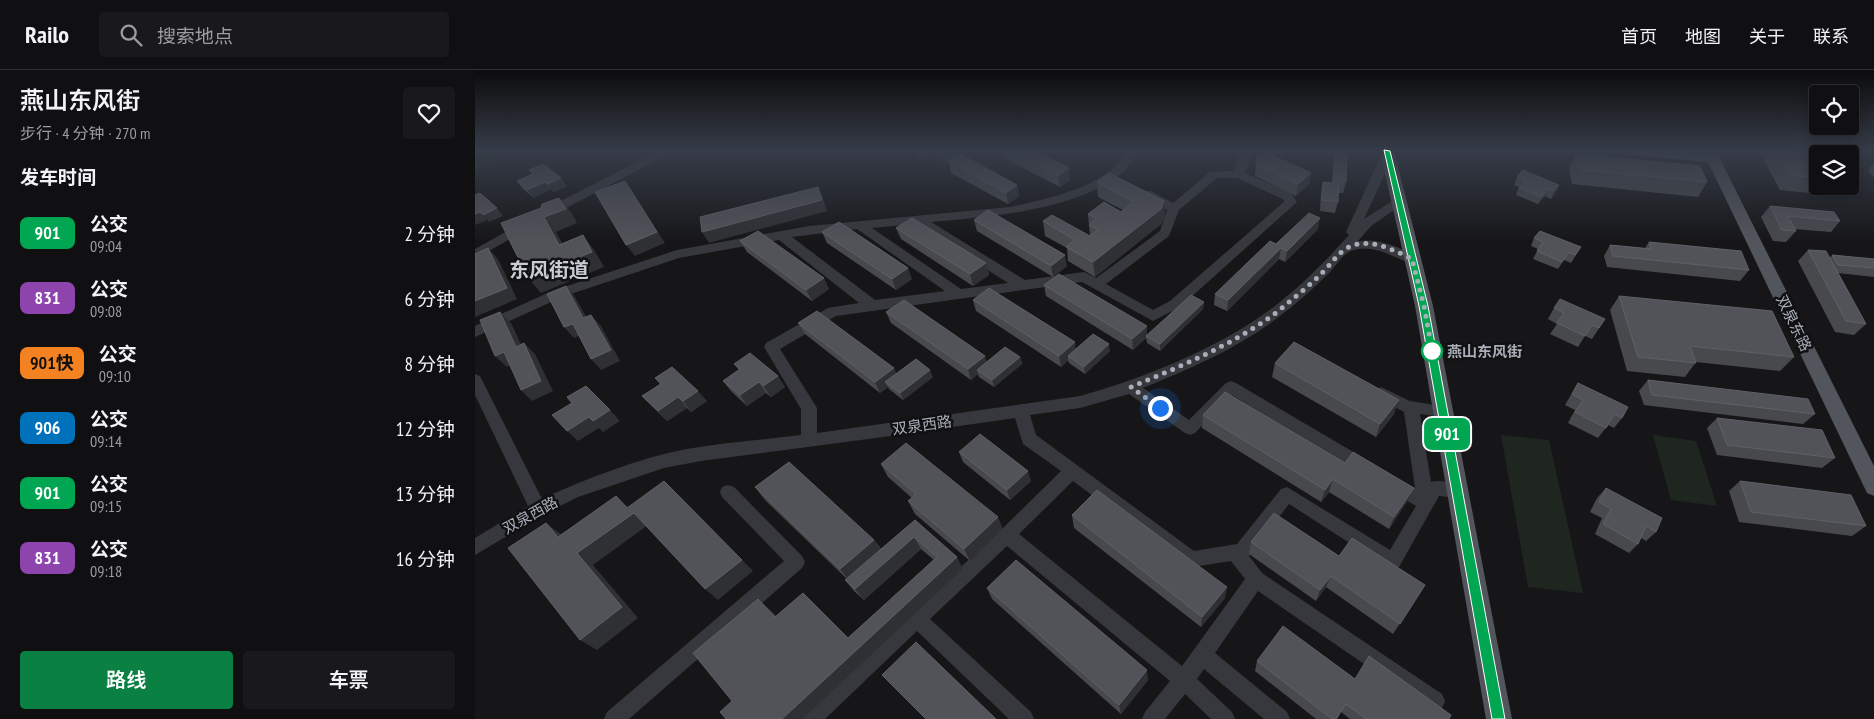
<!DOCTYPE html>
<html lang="zh">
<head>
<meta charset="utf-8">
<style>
  body { margin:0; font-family:"PT Sans Narrow","Noto Sans SC",sans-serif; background:#19191b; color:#f1f3f6; height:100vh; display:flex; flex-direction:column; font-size:19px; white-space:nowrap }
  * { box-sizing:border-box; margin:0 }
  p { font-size:16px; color:#9c9d9f }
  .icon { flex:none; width:28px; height:28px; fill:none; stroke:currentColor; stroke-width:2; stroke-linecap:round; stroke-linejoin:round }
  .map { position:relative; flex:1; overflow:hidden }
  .details { display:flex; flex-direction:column; background:#101012; width:475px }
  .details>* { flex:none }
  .badge { padding:0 10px; border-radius:8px; font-size:18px; line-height:32px }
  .controls { position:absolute; left:1334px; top:15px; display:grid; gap:10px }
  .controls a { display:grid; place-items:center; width:50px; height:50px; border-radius:5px; background:#101012; box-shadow:0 2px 12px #0003,0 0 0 1px #303032; font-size:25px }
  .you { position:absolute; width:25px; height:25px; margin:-12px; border:4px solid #fff; border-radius:50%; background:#1a73e8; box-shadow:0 0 0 8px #1a73e833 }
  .map>.badge { position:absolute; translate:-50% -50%; box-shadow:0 0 0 2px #fff }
  h2 { padding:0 20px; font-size:19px; line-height:45px }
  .round { display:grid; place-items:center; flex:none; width:52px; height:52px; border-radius:5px; background:#19191b }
  .summary { display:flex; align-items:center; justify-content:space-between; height:85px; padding:0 20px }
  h1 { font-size:24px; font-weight:600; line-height:38px }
  .action { display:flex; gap:10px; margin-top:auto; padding:10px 20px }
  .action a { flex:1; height:58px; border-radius:5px; background:#0b8043; color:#fff; font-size:20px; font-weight:600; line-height:58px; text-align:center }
  .action a+a { background:#19191b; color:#f1f3f6 }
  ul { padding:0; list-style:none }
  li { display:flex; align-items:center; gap:15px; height:65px; padding:0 20px }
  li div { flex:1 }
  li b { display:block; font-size:19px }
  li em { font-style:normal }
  li .badge { min-width:55px; font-weight:700; text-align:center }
  header { display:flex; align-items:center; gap:30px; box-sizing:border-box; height:70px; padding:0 25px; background:#101012; border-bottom:1px solid #303032 }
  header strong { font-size:24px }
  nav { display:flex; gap:28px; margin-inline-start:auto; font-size:18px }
  .search { width:350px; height:45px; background:#19191b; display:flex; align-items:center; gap:12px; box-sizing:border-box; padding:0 18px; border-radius:5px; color:#9c9d9f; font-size:19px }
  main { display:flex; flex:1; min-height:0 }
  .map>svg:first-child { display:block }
  .green { fill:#1e261f }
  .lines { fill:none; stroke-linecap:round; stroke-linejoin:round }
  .minor { fill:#37383d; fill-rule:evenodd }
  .major { fill:#53555c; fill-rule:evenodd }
  .wall { fill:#47494d }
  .shaded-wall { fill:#2f3033 }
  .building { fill:#525359; stroke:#5f6168 }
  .line { fill:#00a651; stroke:#fff }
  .walk { stroke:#a8adb8; stroke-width:5; stroke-dasharray:0 9 }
  .stop-dot { fill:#fff; stroke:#00a651; stroke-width:2.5 }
  .labels { text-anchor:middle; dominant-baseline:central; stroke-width:5; stroke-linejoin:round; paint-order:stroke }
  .street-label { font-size:15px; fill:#a8adb8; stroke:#111113 }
  .stop-label { font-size:15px; font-weight:bold; fill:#a8adb8; stroke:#111113; text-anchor:start }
  .district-label { font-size:20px; font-weight:bold; fill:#c9ccd4; stroke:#111113 }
</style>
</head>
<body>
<header>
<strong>Railo</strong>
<div class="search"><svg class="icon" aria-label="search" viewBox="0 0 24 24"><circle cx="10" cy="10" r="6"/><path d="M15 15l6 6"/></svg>搜索地点</div>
<nav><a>首页</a><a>地图</a><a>关于</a><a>联系</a></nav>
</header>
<main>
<section class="details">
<div class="summary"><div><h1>燕山东风街</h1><p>步行 · 4 分钟 · 270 m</p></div><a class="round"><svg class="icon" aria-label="heart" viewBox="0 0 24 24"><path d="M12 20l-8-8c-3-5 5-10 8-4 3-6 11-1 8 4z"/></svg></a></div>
<h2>发车时间</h2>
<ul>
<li><span class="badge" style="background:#00a651;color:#fff">901</span><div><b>公交</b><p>09:04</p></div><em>2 分钟</em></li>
<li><span class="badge" style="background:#8e44ad;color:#fff">831</span><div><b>公交</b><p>09:08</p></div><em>6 分钟</em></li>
<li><span class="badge" style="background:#f58220;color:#111">901快</span><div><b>公交</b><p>09:10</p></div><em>8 分钟</em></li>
<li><span class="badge" style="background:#0072bc;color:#fff">906</span><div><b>公交</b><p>09:14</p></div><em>12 分钟</em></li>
<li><span class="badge" style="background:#00a651;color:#fff">901</span><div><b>公交</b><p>09:15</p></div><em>13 分钟</em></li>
<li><span class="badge" style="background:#8e44ad;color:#fff">831</span><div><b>公交</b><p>09:18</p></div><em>16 分钟</em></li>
</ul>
<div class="action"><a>路线</a><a>车票</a></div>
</section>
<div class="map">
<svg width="1399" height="649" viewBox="0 0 1399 649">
  <rect width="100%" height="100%" fill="#161618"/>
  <path class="green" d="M0 81H41L0 99Z
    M1026 365 1074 370 1108 523 1053 517Z
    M1178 365 1221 371 1242 436 1196 430Z"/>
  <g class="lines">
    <path class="minor" d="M184 81H199L76 146H68L66 143 68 140Z
      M653 81H665C659 89 653 99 645 105 597 141 513 147 456 152L550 210 609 202 621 208 685 161 692 140 668 127 666 124 668 121H676L698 133 735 102 759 101 765 81H777L770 103 816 123 822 132 705 237 678 251 607 212 361 246 305 279 342 338V363L605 326C669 308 742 279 796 239 825 217 850 192 874 165L871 162 906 86 912 83 916 84 918 86 889 149 919 130 923 129 929 133 896 156 883 171C904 168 923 177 942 186L943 189 942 192C926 196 904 171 876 181 867 184 860 198 852 205 838 219 822 233 806 245 766 277 716 298 668 318L714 350 751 313 756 311 761 313 897 393 899 398 897 403 891 405 885 403 757 325 720 363 715 365 710 363 654 324 605 338 555 345 561 365 719 481 762 474 806 419 812 417 915 480 941 436 914 420 912 415 914 410 920 408 940 418 929 342 901 327 899 323 901 319 906 317 935 331 973 337 976 341 973 345 968 347 945 344 956 412C965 409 980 413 989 416L991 421 989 426 983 428 964 426 924 497 918 499 912 497 814 434 774 486 787 503 967 624 970 631 967 638 960 641 953 638 783 521 740 583 812 642 815 649H789L729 599 722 609 757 642 760 649H736L710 624 690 649H667L670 642 695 611 532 476 455 549 556 642 559 649H534L442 561 350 649H325L328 642 526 460 586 401 548 374 540 348 401 368 226 391 189 398 103 427 69 444 0 485V468L53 436 0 325V304L5 306 7 310 67 429C103 412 150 394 189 384 233 373 281 371 326 365V339L289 277 291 273 353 238 384 233 304 170 204 188 87 227 0 267V256L77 221 202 180 334 156 535 137C568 130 610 121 638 99 644 94 648 87 653 81ZM742 108H762L808 129 810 131 695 231 678 240 631 214 694 166 704 140ZM440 154 533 213 486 219 397 158ZM382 159 470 221 400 230 317 167ZM598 411 711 495 717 497 756 491 770 509 707 596 544 464Z
      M50 151 56 155 54 158 0 189V179Z
      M253 415 259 417 327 486 330 492 327 498 154 649H129L132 642 309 491 247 427 245 422 247 417Z"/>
    <path class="major" d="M905 81H919L958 236 1037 649H1011L940 236Z
      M1147 81H1206L1243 85 1399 396V426L1392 423 1233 92 1154 85Z"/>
  </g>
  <path class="wall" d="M440 81H490V87L542 115 544 126 533 134 476 103 474 91 465 92 463 87 443 90Z
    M526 81H560L594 98 595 110 585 117 527 87Z
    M782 81 799 86 836 103 834 114 821 126 780 106Z
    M842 81H872L871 112 868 123H863V132L860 143 845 141 846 123 848 112 857 113 859 83Z
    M1284 81H1349L1342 84V116H1362L1355 125 1305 120Z
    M1101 84 1232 112 1223 127 1097 114 1094 99Z
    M1399 93V108L1393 100Z
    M54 100 92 116 79 122 76 119 59 128 48 119 42 111 57 104Z
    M1048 100 1081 122 1076 129 1070 126 1063 134 1041 125 1044 117 1039 115 1042 107Z
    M622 112 690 146 686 154 620 207 593 191 592 178 570 166 568 151 615 166 613 144 646 142 648 140 623 127Z
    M1295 136 1365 151 1356 162 1320 159 1321 161 1311 172 1298 171 1286 147Z
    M499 150 592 196 578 207 502 161Z
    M421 158 511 193 514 205 498 216 426 169Z
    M843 159 810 192 804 189 752 241 739 235 740 224 801 174Z
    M347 162 437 209 421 220 352 173Z
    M1059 168 1106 177 1096 193 1089 190 1083 199 1058 189 1063 179 1056 176Z
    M265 171 354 219 337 231 272 182Z
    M1174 172 1274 200 1265 211 1132 197 1129 186 1135 175 1170 178Z
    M1333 180 1354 188 1358 185 1399 189V207L1363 203 1391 254 1379 265 1360 262 1323 191Z
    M569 215 672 256V265L729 232 728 239 685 281 672 273 671 268 658 280 571 226Z
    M1144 226 1319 287 1305 301 1221 292 1210 307 1152 301 1135 240Z
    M498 230 601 279 635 281 610 304 594 293 593 290 586 297 501 241Z
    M1079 238 1130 249 1117 269 1110 266 1103 277 1075 264 1082 254 1073 249Z
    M411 242 512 291 545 287 547 294 519 317 504 307 503 304 496 310 416 253Z
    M323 253 421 304 458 307 428 330 414 319 413 317 405 323 330 264Z
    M800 293 919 344 901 367 797 307Z
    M259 294 310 317 296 327 291 323 272 336 256 321 248 311 264 300Z
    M180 308 232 331 216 342 212 338 192 351 167 326 185 314Z
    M1173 310 1340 344 1328 354 1169 335 1164 321Z
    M1103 313 1147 348 1139 358 1133 355 1123 368 1093 353 1100 340 1090 335Z
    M728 345 933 430 914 459 854 422 846 432 727 358Z
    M1242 348 1360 388 1347 398 1242 385 1232 358Z
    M484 382 556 411 535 430 488 392Z
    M406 394 528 459 495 491 440 444 433 431 437 428 413 407Z
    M1265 411 1391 456 1377 466 1264 452 1254 421Z
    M280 417 399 470 406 479 440 450 488 499 328 649H251L257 631 295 540 301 546 373 568 459 490 446 479 389 530 379 521 370 510 372 509 290 430Z
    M1131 418 1181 462 1171 471 1166 468 1163 474 1154 483 1120 464 1127 448 1115 442 1122 428Z
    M597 445 750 528 726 557 599 458Z
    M776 472 864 486 950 515 918 564 851 517 841 531 774 484Z
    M512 518 673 610 646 644 517 529Z
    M782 591 880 609 974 649H875L866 642 862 649H841L780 601Z"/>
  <path class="shaded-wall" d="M412 81H423L413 84Z
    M431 81H436L437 82 432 84Z
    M440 81H461L463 87 443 90Z
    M462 81H490V89L465 92Z
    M594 98 595 110 585 117 583 106Z
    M836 103 834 114 821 126 823 114Z
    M86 108 92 116 79 122 73 114Z
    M150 111 190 173 160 186 151 175Z
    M70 112 76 119 59 128 52 120Z
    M542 115 544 126 533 134 531 123Z
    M1084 115 1081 122 1076 129 1079 121Z
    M343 117 348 128 352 141 234 173 227 162Z
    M1073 119 1070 126 1063 134 1067 127Z
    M84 128 96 142 102 153 81 162 96 189 84 175 69 147Z
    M689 131 690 146 686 154 620 207 618 192Z
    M22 138 28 146 14 152 8 145Z
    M5 142 12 150 0 155V144Z
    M845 148 843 159 810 192 812 181Z
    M108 165 119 180 129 197 66 223 53 208Z
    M13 178 23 189 42 229 0 247V231Z
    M806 178 804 189 752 241 753 230Z
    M590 185 592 196 578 207 576 196Z
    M511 193 514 205 498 216 495 204Z
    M433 198 437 209 421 220 417 209Z
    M349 208 354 219 337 231 331 220Z
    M91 216 100 227 118 259 108 248Z
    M729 232 728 239 685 281V274Z
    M25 242 36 253 52 287 41 277Z
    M116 245 126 256 145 291 126 300 116 289Z
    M98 254 108 264 99 268 89 257Z
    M672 256V267L671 266V268L658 280 657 269Z
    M600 272 601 283 593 286V290L586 297 584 286Z
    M49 273 60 284 78 321 57 331 46 320Z
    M634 274 635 281 610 304 609 297Z
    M29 282 41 293 32 297 20 286Z
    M510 286 513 296 502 300 503 304 496 310 493 299Z
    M545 287 547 294 519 317 517 310Z
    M419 298 424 309 410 312 413 317 405 323 400 312Z
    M455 300 458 307 428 330 425 323Z
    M303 306 310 317 296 327 288 316Z
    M284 312 291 323 272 336 265 325Z
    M223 321 232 331 216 342 208 331Z
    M203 327 212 338 192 351 183 341Z
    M924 330 919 344 901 367 905 354Z
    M135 340 145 351 128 362 124 358 103 371 92 361 114 347Z
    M553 401 556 411 535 430 532 420Z
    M858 409 854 422 846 432 850 420Z
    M939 418 933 430 914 459 919 447Z
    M202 424 278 501 243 530 230 519Z
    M141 426 173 455 118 495 163 548 122 580 105 570 102 483 152 438Z
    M523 447 528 459 495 491 489 479Z
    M71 453 87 465 83 467Z
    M439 467 446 479 389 530 380 519Z
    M399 470 407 482 374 511 365 499Z
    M482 487 488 499 328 649H307Z
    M856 506 851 517 841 531 845 520Z
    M752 517 750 528 726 557 727 547Z
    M283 529 295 540 311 557 300 547Z
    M672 600 673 610 646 644 644 635Z"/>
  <path class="building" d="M535 81H560L594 98 583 106Z
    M782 81H800L799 86 836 103 823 114 781 95Z
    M861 81H872L871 112 864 111 863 132 847 130 848 112 858 113Z
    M1302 81H1349L1350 84H1342V108L1316 105Z
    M485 84 542 115 531 123 473 91Z
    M1101 84 1225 96 1232 112 1105 100Z
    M68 94 86 108 73 114 70 112 52 120 42 111 58 104 54 100Z
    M1048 100 1084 115 1079 121 1073 119 1067 127 1044 118 1050 110 1042 107Z
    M634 103 689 131 686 139 618 192 591 177 600 170 568 151 577 145 615 166 623 160 614 155 622 149 613 144 629 132 646 142 659 132 622 112Z
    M150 111 182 162 151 175 120 122Z
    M343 117 347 130 227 162 225 147Z
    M5 123 22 138 8 145 5 142 0 144V125Z
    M84 128 91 139 69 147 84 175 108 165 117 182 53 208 26 153 66 138 67 134Z
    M1295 136 1359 142 1365 151 1313 146 1321 161 1307 160Z
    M513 140 590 185 576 196 499 150Z
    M834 143 845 148 812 181 806 178 753 230 740 224 795 171 801 174Z
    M437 148 511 193 495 204 421 158Z
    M364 152 433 198 417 209 347 162Z
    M283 161 349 208 331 220 265 171Z
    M1065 161 1106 177 1100 185 1094 182 1087 192 1062 181 1068 172 1059 168Z
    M1174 172 1266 181 1274 200 1138 186 1135 175 1176 179Z
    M13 178 32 218 0 231V184Z
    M1333 180 1351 181 1391 254 1371 251Z
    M1357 185 1399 189V198L1363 195Z
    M584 204 672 256 657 269 569 215Z
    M91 216 108 248 116 245 136 280 116 289 98 254 89 257 72 224Z
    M514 218 600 272 584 286 498 230Z
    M716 225 729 232 685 274 671 266Z
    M1144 226 1297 241 1319 287 1215 276 1221 293 1163 287Z
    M1085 229 1130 249 1124 258 1117 255 1110 266 1082 253 1089 243 1079 238Z
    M429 230 510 286 493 299 411 242Z
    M342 241 419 298 400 312 323 253Z
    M25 242 41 277 49 273 66 311 46 320 29 282 20 286 5 250Z
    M618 264 634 274 609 297 593 286Z
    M819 272 924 330 905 354 800 293Z
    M530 277 545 287 517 310 502 300Z
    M275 283 303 306 288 316 284 312 265 325 248 311 265 299 259 294Z
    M441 289 455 300 425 323 410 312Z
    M197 297 223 321 208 331 203 327 183 341 167 326 186 314 180 308Z
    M1173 310 1333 329 1340 344 1177 325Z
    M1103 313 1153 337 1147 348 1139 344 1131 358 1100 342 1108 330 1097 324Z
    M111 316 135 340 118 351 114 347 92 361 77 345 97 333 92 327Z
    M750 322 870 393 878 382 939 418 919 447 858 409 850 420 728 345Z
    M1242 348 1347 360 1360 388 1252 375Z
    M505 364 553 401 532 420 484 382Z
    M431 373 523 447 489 479 433 431 441 424 406 394Z
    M314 392 399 470 365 499 280 417Z
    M189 411 267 490 230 519 159 443 102 483 147 537 105 570 33 478 71 453 83 467 141 426 152 438Z
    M1265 411 1376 425 1391 456 1276 442Z
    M1131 418 1187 448 1181 462 1171 456 1163 474 1128 454 1136 439 1124 432Z
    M622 420 752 517 727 547 597 445Z
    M799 443 864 486 877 468 950 515 925 554 856 506 845 520 776 472Z
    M440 450 482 487 307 649H251L245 642 257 631 218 583 283 529 300 547 328 523 373 568 462 487 439 467 380 519 370 510Z
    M541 490 672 600 644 635 512 518Z
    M808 556 880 609 894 586 976 645 974 649H891L871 634 861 649H857L782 591Z
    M441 572 521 649H451L407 605Z"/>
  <linearGradient id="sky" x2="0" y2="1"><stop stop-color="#0c0c0d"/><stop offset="0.47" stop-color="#363c48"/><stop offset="1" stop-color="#363c48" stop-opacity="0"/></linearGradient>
  <rect width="1399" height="172" fill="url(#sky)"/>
  <path class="line" d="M909 80 915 81 953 236 1030 649H1017L944 236Z"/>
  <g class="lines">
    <path class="walk" d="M685 338 656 317C706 296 758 275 802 242 818 229 834 216 848 202 859 191 864 180 879 175 898 169 921 181 937 189L949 236 958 285 957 281"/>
  </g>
  <circle class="stop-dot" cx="957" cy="281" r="10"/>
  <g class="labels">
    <g class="street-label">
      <text transform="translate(1319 253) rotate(64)">双泉东路</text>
      <text transform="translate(447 355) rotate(-8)">双泉西路</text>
      <text transform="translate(55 445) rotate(-29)">双泉西路</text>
    </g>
    <g class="stop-label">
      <text x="972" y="281">燕山东风街</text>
    </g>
    <g class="district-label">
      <text x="74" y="200">东风街道</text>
    </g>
  </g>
</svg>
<div class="controls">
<a><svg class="icon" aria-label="locate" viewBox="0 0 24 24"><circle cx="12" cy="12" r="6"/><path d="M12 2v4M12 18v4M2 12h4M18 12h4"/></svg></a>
<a><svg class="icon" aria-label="layers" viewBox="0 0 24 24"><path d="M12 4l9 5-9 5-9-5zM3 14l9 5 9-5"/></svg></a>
</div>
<div class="you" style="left:685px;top:338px"></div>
<b class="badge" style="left:972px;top:364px;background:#00a651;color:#fff">901</b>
</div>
</main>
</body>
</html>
